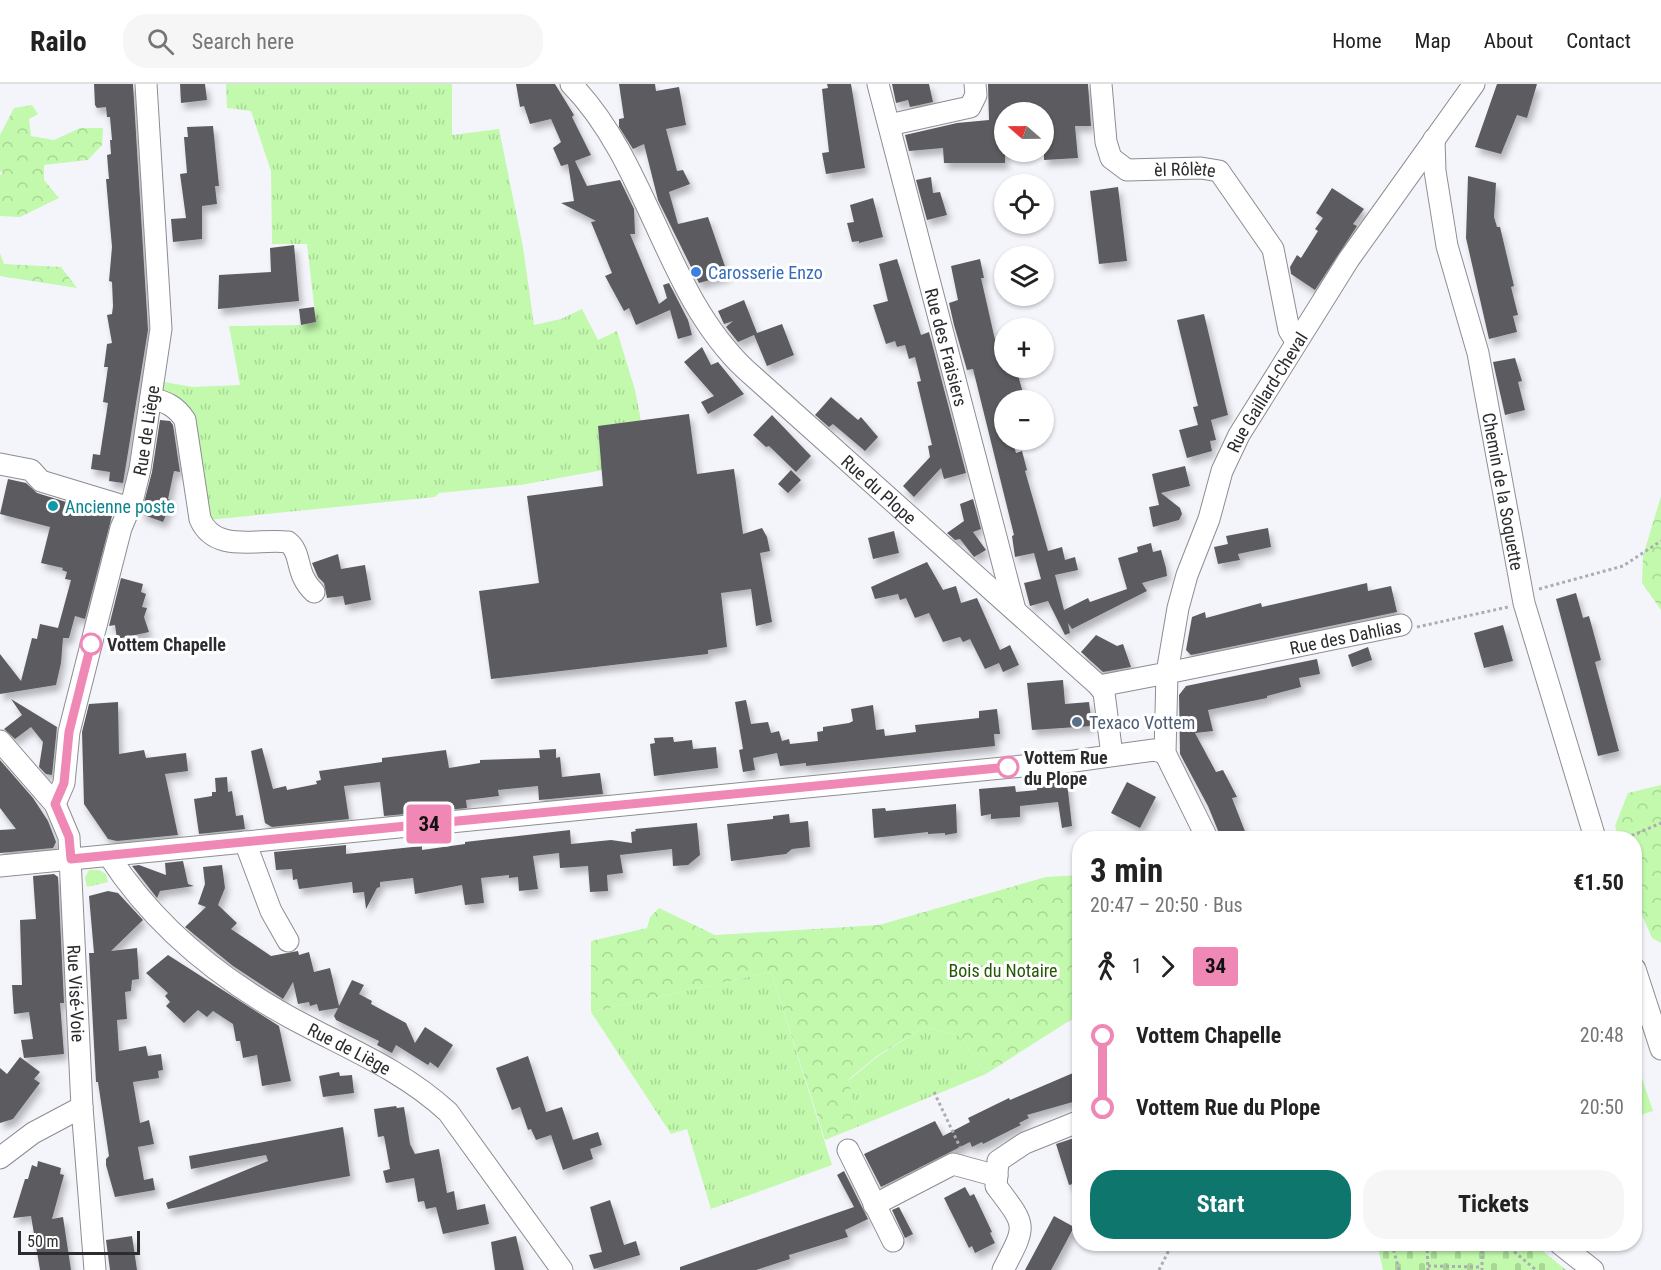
<!DOCTYPE html>
<html lang="en">
<head>
<meta charset="utf-8">
<style>
  body { margin:0; font-family:"Roboto Condensed",sans-serif; background:#f6f6f6; color:#222; height:100vh; display:flex; flex-direction:column; font-size:22px; white-space:nowrap }
  * { box-sizing:border-box; margin:0 }
  p { font-size:20px; color:#767676 }
  .icon { flex:none; width:33px; height:33px; fill:none; stroke:currentColor; stroke-width:2; stroke-linecap:round; stroke-linejoin:round }
  .map { position:relative; flex:1; overflow:hidden }
  .panel { position:absolute; left:1072px; top:747px; width:570px; height:420px; display:flex; flex-direction:column; background:#fff; border-radius:24px; box-shadow:0 2px 4px #0004 }
  .panel>* { flex:none }
  .badge { padding:0 12px; border-radius:4px; font-size:21px; line-height:39px }
  .needle { width:39px; rotate:290deg }
  .tools { position:absolute; left:994px; top:18px; display:grid; gap:12px }
  .tools a { display:grid; place-items:center; width:60px; height:60px; border-radius:50%; background:#fff; box-shadow:0 2px 4px #0004; font-size:30px }
  .scale { position:absolute; left:18px; bottom:15px; width:122px; box-sizing:border-box; padding-left:6px; border:3px solid #2b2c2e; border-top:0; font-size:16px; line-height:21px; white-space:nowrap; color:#2b2c2e; -webkit-text-stroke:4px #fff; paint-order:stroke }
  .map>.badge { position:absolute; translate:-50% -50%; box-shadow:0 0 0 3px #fff }
  .legs { display:flex; align-items:center; gap:9px; height:66px; padding:0 18px; font-size:20px }
  .legs p { margin-inline-start:auto }
  .summary { display:flex; align-items:center; justify-content:space-between; height:102px; padding:0 18px }
  h1 { font-size:33px; font-weight:700; line-height:45px }
  .action { display:flex; gap:12px; margin-top:auto; padding:12px 18px }
  .action a { flex:1; height:69px; border-radius:24px; background:#0f766e; color:#fff; font-size:24px; font-weight:700; line-height:69px; text-align:center }
  .action a+a { background:#f6f6f6; color:#222 }
  ul { padding:0 18px; list-style:none }
  li { display:flex; align-items:center; gap:21px; height:72px; font-size:22px }
  li i { display:grid; place-items:center; width:9px; height:100%; margin:0 8px; background:currentColor }
  li i::after { content:''; width:15px; height:15px; margin:-8px; border:4px solid; border-radius:50%; background:#fff }
  li p { margin-inline-start:auto }
  li:first-child i { background:linear-gradient(#0000 50%,currentColor 0) }
  li:last-child i { background:linear-gradient(currentColor 50%,#0000 0) }
  header { display:flex; align-items:center; gap:36px; box-sizing:border-box; height:84px; padding:0 30px; background:#fff; border-bottom:2px solid #e0e0e0 }
  header strong { font-size:28px }
  nav { display:flex; gap:33px; margin-inline-start:auto; font-size:21px }
  .search { width:420px; height:54px; background:#f6f6f6; display:flex; align-items:center; gap:15px; box-sizing:border-box; padding:0 21px; border-radius:24px; color:#767676; font-size:22px }
  .map>svg:first-child { display:block }
  .grass { fill:url(#grass-tufts) }
  .forest { fill:url(#forest-crowns) }
  .cemetery { fill:url(#cemetery-stones) }
  .pitch { fill:#c2f9ad }
  .building { fill:#5b5c61; filter:url(#shadow) }
  .lines { fill:none; stroke-linecap:round; stroke-linejoin:round }
  .minor-casing { stroke:#8d8d92; stroke-width:23 }
  .path { stroke:#acadb2; stroke-width:3; stroke-dasharray:3 3; stroke-linecap:butt }
  .minor { stroke:#fff; stroke-width:21 }
  .line-1-casing { stroke:#fff; stroke-width:14 }
  .line-1 { stroke:#f088b6; stroke-width:9 }
  .shop-dot { fill:#3f7fe0; stroke:#fff; stroke-width:2 }
  .culture-dot { fill:#0f9aa8; stroke:#fff; stroke-width:2 }
  .stop-1-dot { fill:#fff; stroke:#f088b6; stroke-width:3 }
  .service-dot { fill:#5c6f8a; stroke:#fff; stroke-width:2 }
  .labels { text-anchor:middle; dominant-baseline:central; stroke-width:6; stroke-linejoin:round; paint-order:stroke }
  .street-label { font-size:18px; fill:#2b2c2e; stroke:#fff }
  .shop-label { font-size:18px; fill:#366cbe; stroke:#fff; text-anchor:start }
  .culture-label { font-size:18px; fill:#0d838f; stroke:#fff; text-anchor:start }
  .stop-label { font-size:18px; font-weight:bold; fill:#2b2c2e; stroke:#fff; text-anchor:start }
  .service-label { font-size:18px; fill:#4e5e75; stroke:#fff; text-anchor:start }
  .park-label { font-size:18px; fill:#245803; stroke:#fff }
</style>
</head>
<body>
<header>
<strong>Railo</strong>
<div class="search"><svg class="icon" aria-label="search" viewBox="0 0 24 24"><circle cx="10" cy="10" r="6"/><path d="M15 15l6 6"/></svg>Search here</div>
<nav><a>Home</a><a>Map</a><a>About</a><a>Contact</a></nav>
</header>
<div class="map">
<svg width="1661" height="1186" viewBox="0 0 1661 1186">
  <defs>
    <pattern id="grass-tufts" width="24" height="20" patternUnits="userSpaceOnUse" patternTransform="scale(1.5)"><rect width="24" height="20" fill="#c2f9ad"/><path d="M3 7l-1-3M5 7V3M7 7l1-3M15 17l-1-3M17 17v-4M19 17l1-3" fill="none" stroke="#a7d695"/></pattern>
    <pattern id="forest-crowns" width="20" height="18" patternUnits="userSpaceOnUse" patternTransform="scale(1.5)"><rect width="20" height="18" fill="#c2f9ad"/><path d="M2 6a3 3 0 1 1 6 0M12 15a3 3 0 1 1 6 0" fill="none" stroke="#a7d695"/></pattern>
    <pattern id="cemetery-stones" width="16" height="16" patternUnits="userSpaceOnUse" patternTransform="scale(1.5)"><rect width="16" height="16" fill="#c2f9ad"/><path d="M2 7V4a2 2 0 0 1 4 0v3zM10 15v-3a2 2 0 0 1 4 0v3z" fill="#a7d695"/></pattern>
    <filter id="shadow"><feDropShadow dx="3.5" dy="6" stdDeviation="3" flood-color="#0004"/></filter>
  </defs>
  <rect width="100%" height="100%" fill="#f4f5fb"/>
  <path class="grass" d="M226 0H452V51L499 45 523 163 534 241 561 235 582 225 598 256 617 247 635 306 641 337 598 343 603 386 521 401 439 409 435 413 208 436 182 317 176 312 162 309 164 298 193 303 240 301 229 242 301 241 316 238 307 160H272L271 87 251 27 227 24Z
    M89 786H99L106 790 108 798 87 803 85 794Z
    M771 888 832 1081 711 1125 687 1045 671 1050 591 928Z
    M924 943 960 952 986 990 857 1043 849 996 877 973Z"/>
  <path class="forest" d="M32 21 38 30 29 35 31 52 54 56 80 44H103L102 61 88 76 44 81V96L59 114 20 133 0 132V91L3 89 0 87V51L14 24Z
    M0 169 4 180 61 183 77 204 0 192Z
    M1661 412V526L1642 499 1643 472Z
    M1661 701V859L1652 854 1635 815V754H1619L1615 742 1628 709Z
    M1080 791V930L986 990 960 952 924 943 877 972 849 995 857 1043 825 1056 771 888 591 928V857L647 844 650 833 659 824 715 851 879 841 1046 793Z"/>
  <path class="cemetery" d="M1377 1160H1534L1566 1186H1383Z"/>
  <path class="pitch" d="M1635 973 1653 1027 1635 1033Z"/>
  <path class="building" d="M94 0H133L148 246 123 399 109 397 110 388 91 385 93 370 100 371 108 319 103 318 108 283H104L107 260 112 259 107 231 112 230 113 222 112 198 109 197 112 163 106 95H109L107 71 111 70 110 56H112L110 33H107L106 23 97 24 95 21Z
    M180 0H205L207 16 181 19Z
    M516 0H555L574 31 572 33 591 71 575 77 587 102 620 96 634 125 635 150H630L659 220 667 214 663 201 669 199 688 236 692 251 678 255 670 226 636 241 629 224 624 227 605 192 612 189 591 138 596 137 561 119 574 117 568 80 561 82 553 64 561 58 551 35 530 40 524 22 520 23Z
    M619 0H655L656 7 679 3 686 41 666 45 677 87 683 86 690 100 669 108 678 140 708 133 728 191 699 199 658 116 644 60 633 65 619 43V35L624 34Z
    M827 0H851L865 84 826 90 822 69 829 68 822 5 828 4Z
    M892 0H929L933 18 910 23 908 16 896 19Z
    M988 0H1088L1091 42H1075L1078 74 1044 76V28H1005V79H944L943 64 909 67 905 51 957 39 989 36Z
    M1497 0H1537L1527 34 1517 31 1501 70 1475 63Z
    M213 42 219 102H215L217 120 202 122V155L173 158 171 135 186 134 180 90 187 89 184 53H188L187 43Z
    M1468 92 1496 99 1494 133 1497 143H1500L1514 202 1511 203 1518 231 1513 232 1517 248 1489 255 1466 154Z
    M931 93 933 109 940 108 947 131 927 136 916 96Z
    M1118 103 1127 177 1099 180 1090 107Z
    M1332 104 1364 125 1353 140 1357 142 1315 206 1291 190 1290 183 1297 171 1301 174 1318 147 1315 145 1323 134 1316 129Z
    M873 114 883 153 859 159V157L852 158 847 139 854 138 850 121Z
    M294 161 299 217 218 225 219 191 271 188 270 164Z
    M897 175 921 251 929 248 966 389 944 395 941 384 914 413 903 402 930 373 928 362 932 361 917 298 921 297 915 273 909 275 905 261 897 263 895 257 886 260 873 221 888 217 879 180Z
    M980 175 984 194H981L998 269 1005 267V284H1016L1025 316H1005V356H1012L1016 369 1022 367 1027 386 1025 387 1048 467 1062 463 1065 476 1075 473 1078 486 1055 491 1064 526 1088 514 1090 518 1127 505 1118 474 1138 468 1137 463 1151 459 1153 468 1161 466 1166 484 1167 492 1142 499 1147 507 1072 545 1068 539 1070 549 1065 551 1048 517 1030 522 1024 499 1041 495 1034 469 1015 473 1012 452 1014 451 973 285 967 286 954 241 949 219 958 216 951 182Z
    M744 216 757 249 782 240 794 271 767 282 754 251 738 258 726 243 733 237 724 240 718 227Z
    M314 223 316 238 301 241 299 225Z
    M1204 230 1228 331 1211 336 1216 356 1210 357 1212 367 1187 374 1179 346 1198 341 1193 323 1198 322 1177 236Z
    M702 263 711 281 718 278 744 310 708 330 701 318 714 312 684 278Z
    M1515 274 1522 297 1518 298 1525 326 1505 331 1493 278Z
    M831 313 858 336 861 333 878 353 865 367 833 340 829 343 815 331Z
    M689 330 697 390 734 385 743 450 762 444 767 453 770 467 760 469 772 538 756 542 751 505 721 509 727 563 708 566V570L491 595 479 507 539 499 527 412 603 402 598 342Z
    M772 331 811 372 796 388 769 362 766 363 753 351Z
    M160 336 170 337 173 341 180 388 174 387 168 415 172 417 163 438 141 430 152 388Z
    M1185 382 1190 402 1161 409 1180 424 1182 430 1179 436 1153 443 1149 423 1159 421 1152 390Z
    M791 386 801 396 788 409 778 400Z
    M8 395 26 399 37 409 112 432 85 535 75 532 69 554H63L61 579 56 601 0 610V570L21 597 32 554 37 555 40 540 58 544 71 496 65 495 67 488 62 486 63 484 41 479 50 443 0 430Z
    M973 415 981 445 973 448 986 466 974 473 960 455 955 456 947 449 964 437 960 420Z
    M1268 444 1271 463 1238 470 1240 476 1218 480 1214 463 1228 460 1226 452Z
    M894 447 899 469 873 475 868 454Z
    M338 470 341 485 365 481 371 516 345 521 343 512 327 514 324 499 318 493 312 479Z
    M927 478 943 506 956 502 961 519 977 514 1000 566 1010 561 1019 581 1003 588 999 579 985 585 970 555 963 558 960 553 943 558 929 529 915 534 906 514 900 516 898 510 875 515 871 503Z
    M121 494 143 500 141 508 146 510 142 523 147 524 144 533 149 548 117 555 115 541 109 542Z
    M1367 499 1368 507 1391 502 1397 528 1191 571 1186 566 1192 533 1205 528 1206 534 1261 519 1262 523Z
    M1576 509 1583 534 1589 532 1601 576 1595 578 1619 667 1598 672 1556 515Z
    M1503 541 1513 577 1484 584 1474 549Z
    M1096 551 1117 562 1123 560 1131 583 1103 588 1081 568Z
    M1368 563 1372 576 1352 583 1348 571Z
    M1317 575 1320 590 1299 594 1301 603 1267 612V614L1208 626 1213 647 1195 649 1216 688 1223 686 1237 713 1232 714 1246 750 1235 754H1221L1208 722 1180 670 1179 611 1186 602Z
    M1063 596 1065 620 1089 618 1092 642 1032 646 1027 599Z
    M11 615 57 643 52 691 46 690 39 683 43 658 31 643 15 655 4 645 22 631Z
    M746 616 751 640 768 638 771 649 779 647 782 657 789 655 790 660 818 657 817 648 823 647V643L849 639 853 637 851 625 873 621 876 646 884 645 885 652 916 648 915 641 979 634V627L997 625 1000 650H994L995 662 806 682V679L780 682 777 669 753 674 755 686 743 688 739 666 743 665 735 618Z
    M118 618 119 670 144 666 146 674 186 669 188 687 165 690 178 751 117 757 108 755 84 720 82 648 89 620Z
    M673 653 674 658 692 656 693 665 716 663 718 684 654 692 650 660 655 659 654 654Z
    M262 664 273 705 286 702 287 706 317 700 316 697 321 696 319 687 382 678V674L446 666 449 684 480 679V676L540 674 539 666 556 665V674L560 673 562 693 600 689 603 710 539 716 538 702 498 706 499 712 466 716 467 724 384 732 380 698 344 702 349 735 272 743 265 739 251 667Z
    M0 676 33 714 48 737 56 758 53 764 0 769V746L16 745 0 724Z
    M227 693 228 708 232 707 236 732 243 731 245 745 199 750 194 715 212 712V708H216L215 694Z
    M1058 697 1059 699 1067 698 1072 742 1062 744 1058 718 1020 722V733L991 735V730L981 732 979 705 1015 702 1016 708 1037 706V699Z
    M1127 698 1156 713 1140 744 1111 729Z
    M956 720 957 749 945 751V749L928 750V748L874 754 872 725 885 724 886 727Z
    M789 730 790 739 808 737 810 763 792 765 786 770 731 777 727 740 773 735V732Z
    M697 739 700 771 688 781 673 782 672 765 620 771 623 789 607 791 608 807 590 808 588 782 560 784 559 769 533 772 538 805 519 807 518 793 509 794V791L481 794 484 819 465 821 462 801 415 810 413 794 380 798V803L377 804 366 825 364 808 353 809 352 798 299 805 297 795 293 796 292 785 276 786 274 768 346 761V770L422 762V766L465 760V758L570 746 571 760 611 756 632 759 631 748 636 747 635 745Z
    M183 777 188 800 194 802 160 807 157 814 132 782 139 781 166 791 165 779Z
    M222 781 225 804 218 821 237 839 231 845 271 872 298 867 299 871 309 868 314 888 330 884 339 922 352 896 364 901 359 910 372 917 371 920 406 939 415 959 425 943 453 961 438 984 430 978 428 981 396 961 392 969 377 961 379 957 336 936 334 932 338 924 319 927 317 920 310 922 309 918 298 920 293 898 283 915 233 882 185 843 206 823 198 820 205 800 203 783Z
    M54 790 58 793 64 919H60L64 970 24 974 21 956 33 955 29 928 14 930 12 901H22L20 836 36 835 33 792Z
    M108 807 118 809 143 836 111 867 137 864 139 895 132 896 131 907 125 908 127 935 117 936 119 967 146 962 148 972 161 970 163 986 158 987 159 994 133 998 140 1039 149 1036 154 1060 138 1063 144 1096 153 1094 155 1106 115 1113 106 1081V1075L109 1072 98 998H96L89 869H94L89 812Z
    M168 871 279 942 291 997 262 1002 257 971 243 974 240 957H236L233 940 213 927 207 933 198 926 184 939 166 922 170 918 165 912 168 909 146 889Z
    M528 972 546 1028 562 1023 573 1056 598 1048 602 1061 590 1065 593 1075 563 1086 551 1051 536 1056 531 1045 528 1046 520 1023 512 1026 496 984Z
    M20 973 40 988 34 995 40 999 13 1035 0 1039V984L7 990Z
    M1080 986V1016L1027 1031 1029 1034 1019 1039 1021 1041 983 1060 982 1058 972 1063 970 1058 881 1103 864 1070 935 1037 943 1052 970 1038 968 1034 1009 1014 1010 1016Z
    M339 988 340 992 352 991 354 1009 323 1013 319 992Z
    M396 1022 397 1024 404 1023 410 1060 415 1070 439 1065 447 1109 454 1107 457 1126 485 1120 489 1140 443 1150 436 1123 426 1125 424 1117 418 1118 414 1094 386 1099 383 1087 390 1085 384 1052 378 1053 374 1025Z
    M343 1043 350 1092 168 1125 166 1119 268 1077 266 1071 191 1085 189 1072Z
    M1080 1052V1098L1069 1101 1056 1060Z
    M38 1077 61 1084 60 1090 64 1091 52 1135 63 1133 71 1186H40L31 1132 13 1134 25 1095H28L32 1081 37 1083Z
    M844 1087 868 1135 845 1146 848 1153 789 1171 790 1175 756 1186H680V1183L854 1123 837 1091Z
    M965 1103 970 1112 974 1110 992 1148 990 1149 995 1159 975 1169 972 1162 969 1164 944 1114Z
    M610 1116 624 1161 636 1157 640 1171 594 1185 589 1171 602 1168 590 1123Z
    M899 1123 913 1150 905 1154 892 1126Z
    M1054 1132 1074 1143 1064 1162 1051 1186H1025Z
    M132 1152 137 1186H110L106 1156Z
    M516 1152 524 1186H495L491 1158Z"/>
  <g class="lines">
    <g class="minor-casing">
      <g id="minor">
        <path id="s1" d="M571 0C649 80 664 208 745 285L1099 602 1104 609 1112 671"/>
        <path id="s2" d="M878 0 1015 526"/>
        <path id="s3" d="M1101 0 1106 58 1111 74 1127 86 1201 84 1219 87 1273 165 1289 246 1296 257"/>
        <path d="M889 41 970 23 976 11 975 0"/>
        <path id="s4" d="M1434 55 1435 87 1447 162 1478 269 1524 519 1595 754"/>
        <path d="M151 314C166 318 176 322 185 336L200 435C215 470 258 454 288 458 303 470 294 489 314 508"/>
        <path d="M0 380 31 386 41 397 130 424"/>
        <path id="s5" d="M1099 602 1167 589 1178 524 1187 491 1209 435 1222 387 1239 351 1349 175 1474 0"/>
        <path id="s6" d="M0 657 55 720 69 753 82 1023 95 1186"/>
        <path id="s7" d="M55 720 64 699 69 648 88 573 121 444 132 418 140 385 161 245 146 0"/>
        <path id="s8" d="M1207 754 1165 669 1167 589 1401 541"/>
        <path d="M245 758 271 827 288 857"/>
        <path id="s9" d="M109 772C159 849 231 904 312 945 361 970 408 991 448 1028L562 1186"/>
        <path d="M0 782 1074 677 1154 666 1165 669"/>
        <path d="M1635 885 1661 965"/>
        <path d="M848 1066 893 1157"/>
        <path d="M0 1074 33 1049 82 1023"/>
        <path d="M874 1121 953 1080 997 1092"/>
        <path d="M1560 1160 1593 1186"/>
        <path d="M1003 1186C1027 1140 1027 1143 996 1102L998 1077 1025 1059 1080 1037"/>
      </g>
    </g>
    <path class="path" d="M1539 505 1623 482 1661 457
      M1417 543 1508 523
      M1626 754 1661 739
      M934 1008 960 1063
      M1392 1160 1399 1186
      M1427 1160 1428 1186
      M1482 1160V1186
      M1505 1160 1536 1186
      M1428 1182 1482 1183
      M1159 1186 1172 1160"/>
    <use href="#minor" class="minor"/>
  </g>
  <g class="lines">
    <g class="line-1-casing">
      <path id="line-1" d="M91 560 69 648 64 699 55 720 69 753 71 775 1008 683"/>
    </g>
    <use href="#line-1" class="line-1"/>
  </g>
  <circle class="shop-dot" cx="696" cy="188" r="6"/>
  <circle class="culture-dot" cx="53" cy="422" r="6"/>
  <g class="stop-1-dot">
    <circle cx="91" cy="560" r="10"/>
    <circle cx="1008" cy="683" r="10"/>
  </g>
  <circle class="service-dot" cx="1077" cy="638" r="6"/>
  <g class="labels">
    <g class="street-label">
      <text stroke="none"><textPath href="#s3" startOffset="153">èl Rôlète</textPath></text>
      <text stroke="none"><textPath href="#s2" startOffset="272">Rue des Fraisiers</textPath></text>
      <text stroke="none"><textPath href="#s5" startOffset="370">Rue Gaillard-Cheval</textPath></text>
      <text stroke="none"><textPath href="#s7" startOffset="386">Rue de Liège</textPath></text>
      <text stroke="none"><textPath href="#s1" startOffset="516">Rue du Plope</textPath></text>
      <text stroke="none"><textPath href="#s4" startOffset="360">Chemin de la Soquette</textPath></text>
      <text stroke="none"><textPath href="#s8" startOffset="357">Rue des Dahlias</textPath></text>
      <text stroke="none"><textPath href="#s6" startOffset="276">Rue Visé-Voie</textPath></text>
      <text stroke="none"><textPath href="#s9" startOffset="312">Rue de Liège</textPath></text>
    </g>
    <g class="shop-label">
      <text x="708" y="188">Carosserie Enzo</text>
    </g>
    <g class="culture-label">
      <text x="65" y="422">Ancienne poste</text>
    </g>
    <g class="stop-label">
      <text x="107" y="560">Vottem Chapelle</text>
      <text x="1024" y="673">Vottem Rue<tspan x="1024" dy="21">du Plope</tspan></text>
    </g>
    <g class="service-label">
      <text x="1089" y="638">Texaco Vottem</text>
    </g>
    <g class="park-label">
      <text x="1003" y="886">Bois du Notaire</text>
    </g>
  </g>
</svg>
<div class="tools">
<a><svg class="needle" viewBox="-14 -14 28 28"><path d="M0-13l5 13h-10z" fill="#e53935"/><path d="M0 13l5-13h-10z" fill="#767676"/></svg></a>
<a><svg class="icon" aria-label="locate" viewBox="0 0 24 24"><circle cx="12" cy="12" r="6"/><path d="M12 2v4M12 18v4M2 12h4M18 12h4"/></svg></a>
<a><svg class="icon" aria-label="layers" viewBox="0 0 24 24"><path d="M12 4l9 5-9 5-9-5zM3 14l9 5 9-5"/></svg></a>
<a>+</a>
<a>−</a>
</div>
<div class="scale">50 m</div>
<b class="badge" style="left:429px;top:740px;background:#f088b6;color:#111">34</b>
<section class="panel">
<div class="summary"><div><h1>3 min</h1><p>20:47 – 20:50 · Bus</p></div><b>€1.50</b></div>
<div class="legs"><svg class="icon" aria-label="walk" viewBox="0 0 24 24"><circle cx="13" cy="4" r="2"/><path d="M13 8l-2 6 4 7M11 14l-3 7M7 12l3-4h3l4 4"/></svg>1<svg class="icon" aria-label="forward" viewBox="0 0 24 24"><path d="M9 5l7 7-7 7"/></svg><b class="badge" style="background:#f088b6;color:#111">34</b></div>
<ul>
<li><i style="color:#f088b6"></i><b>Vottem Chapelle</b><p>20:48</p></li>
<li><i style="color:#f088b6"></i><b>Vottem Rue du Plope</b><p>20:50</p></li>
</ul>
<div class="action"><a>Start</a><a>Tickets</a></div>
</section>
</div>
</body>
</html>
